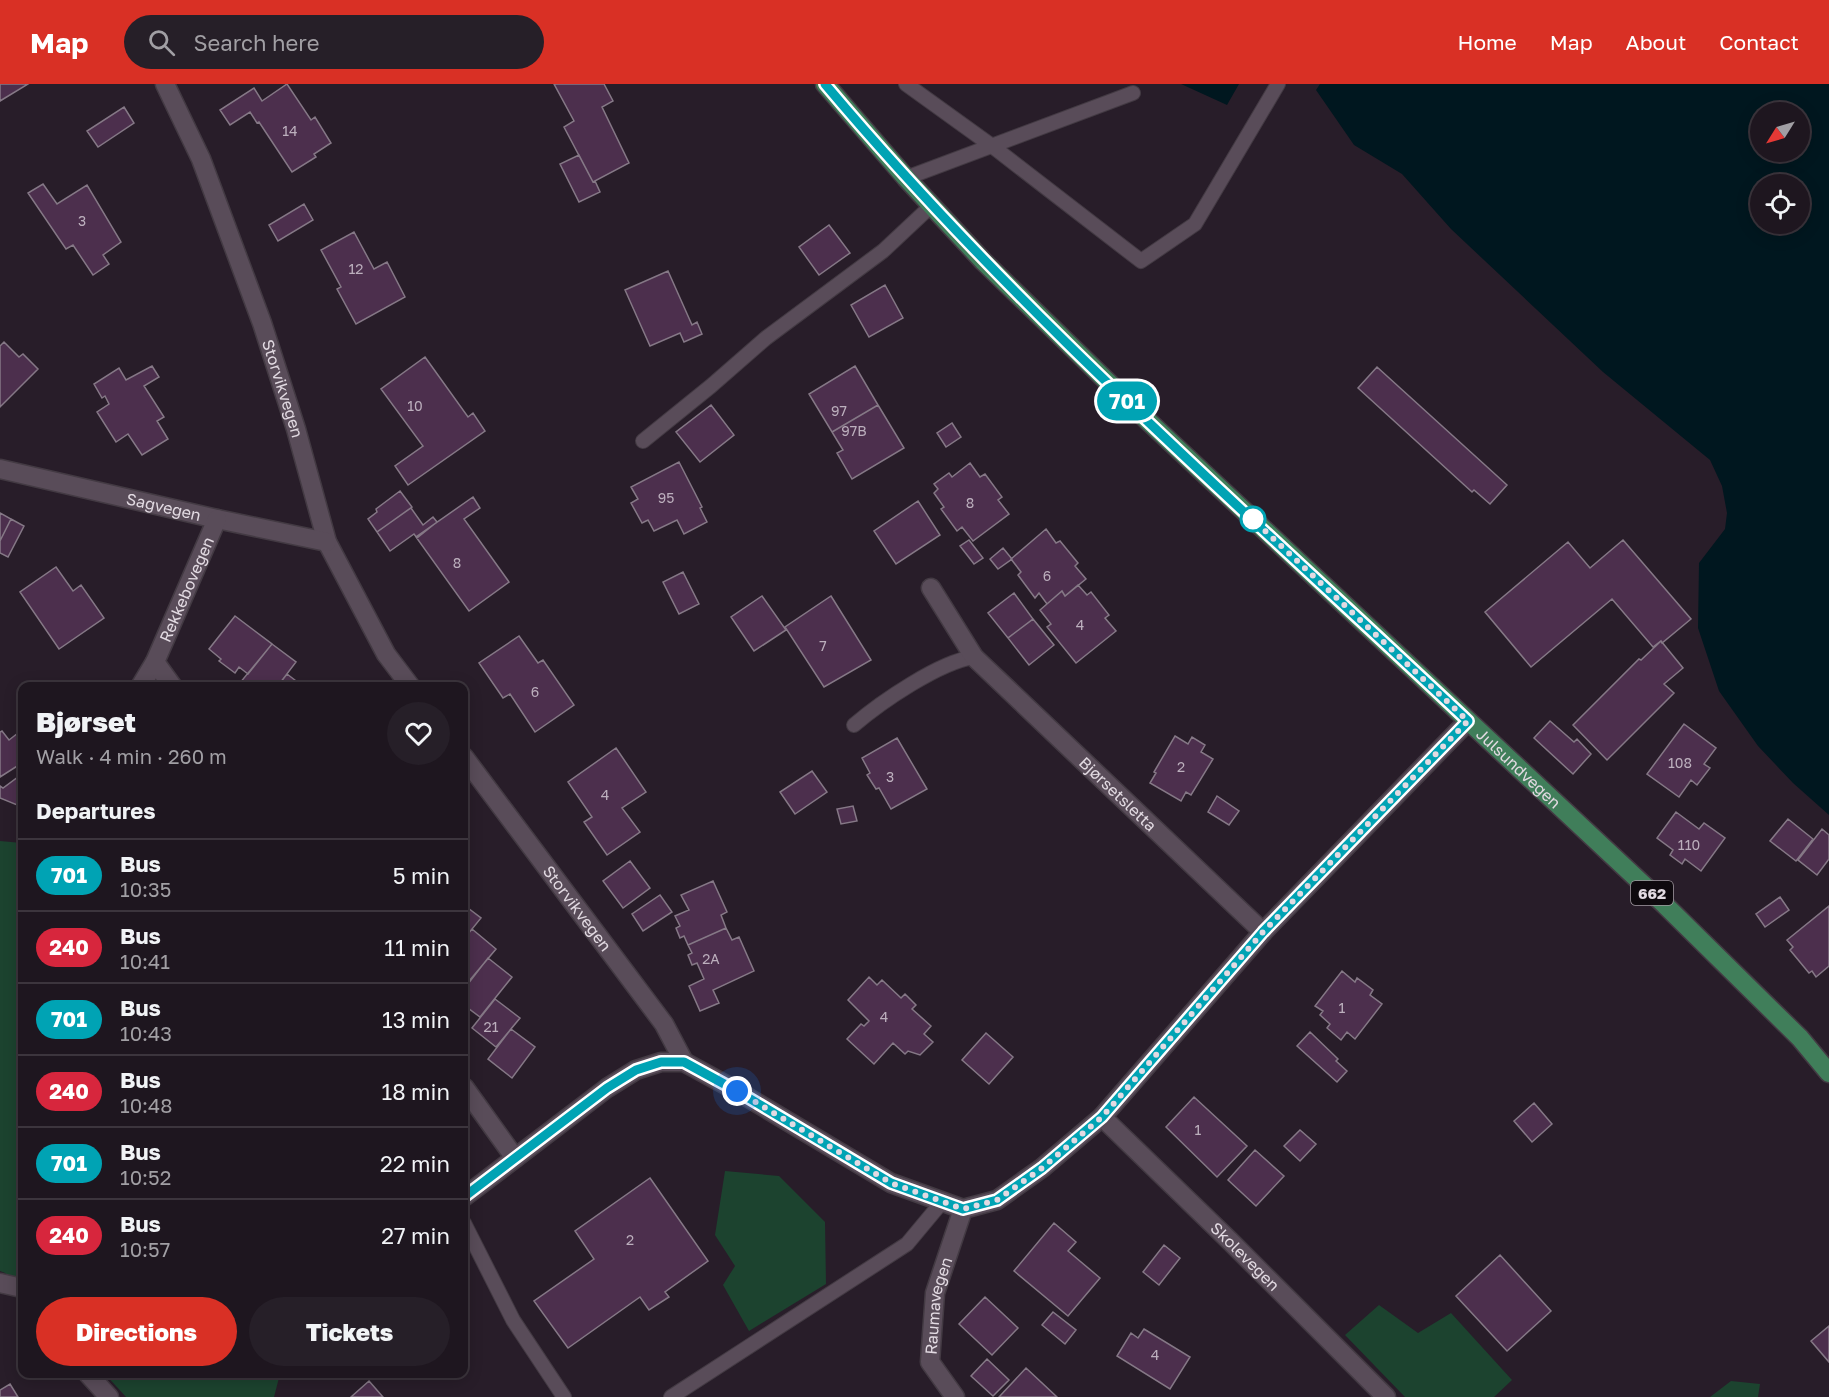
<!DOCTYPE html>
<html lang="en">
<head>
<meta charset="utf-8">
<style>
  body { margin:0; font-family:"Golos Text",sans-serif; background:#261f28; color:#f1f3f6; height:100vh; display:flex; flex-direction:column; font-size:22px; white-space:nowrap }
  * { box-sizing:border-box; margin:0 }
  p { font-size:20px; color:#a19fa4 }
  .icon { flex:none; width:33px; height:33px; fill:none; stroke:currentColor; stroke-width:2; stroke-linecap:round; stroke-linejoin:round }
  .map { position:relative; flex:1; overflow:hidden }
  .sheet { position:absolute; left:18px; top:598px; width:450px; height:696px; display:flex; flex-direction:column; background:#1e161f; border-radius:12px; box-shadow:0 3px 15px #0003,0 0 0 2px #3c353d }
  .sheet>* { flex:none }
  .badge { padding:0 12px; border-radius:20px; font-size:21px; line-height:39px }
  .needle { width:39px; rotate:233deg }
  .tools { position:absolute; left:1750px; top:18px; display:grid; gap:12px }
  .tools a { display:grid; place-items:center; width:60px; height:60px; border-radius:50%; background:#1e161f; box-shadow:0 3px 15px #0003,0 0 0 2px #3c353d; font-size:30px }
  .you { position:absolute; width:30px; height:30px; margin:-15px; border:4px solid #fff; border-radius:50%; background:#1a73e8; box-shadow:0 0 0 9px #1a73e833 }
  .map>.badge { position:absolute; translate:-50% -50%; box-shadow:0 0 0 3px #fff }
  h2 { padding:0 18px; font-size:22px; line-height:54px }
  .round { display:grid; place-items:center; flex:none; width:63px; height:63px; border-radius:32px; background:#261f28 }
  .overview { display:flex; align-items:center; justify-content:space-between; height:102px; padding:0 18px }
  h1 { font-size:28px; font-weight:800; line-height:45px }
  .cta { display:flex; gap:12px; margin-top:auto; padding:12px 18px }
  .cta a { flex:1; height:69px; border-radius:36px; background:#d93025; color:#fff; font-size:24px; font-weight:800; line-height:69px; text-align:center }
  .cta a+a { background:#261f28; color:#f1f3f6 }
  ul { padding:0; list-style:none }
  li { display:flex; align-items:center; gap:18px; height:72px; padding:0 18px; border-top:2px solid #3c353d }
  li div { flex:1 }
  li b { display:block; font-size:22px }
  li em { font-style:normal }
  li .badge { min-width:66px; font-weight:700; text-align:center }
  header { display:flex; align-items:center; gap:36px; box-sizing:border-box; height:84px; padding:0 30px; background:#d93025; color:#fff }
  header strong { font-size:28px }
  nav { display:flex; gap:33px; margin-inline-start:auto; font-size:21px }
  .search { width:420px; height:54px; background:#261f28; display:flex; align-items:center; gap:15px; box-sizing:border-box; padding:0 21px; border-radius:33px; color:#a19fa4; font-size:22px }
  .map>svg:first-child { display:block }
  .green { fill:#1c432f }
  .water { fill:#00171f; fill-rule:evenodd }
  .building { fill:#4c2f4d; stroke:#857886; stroke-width:1.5 }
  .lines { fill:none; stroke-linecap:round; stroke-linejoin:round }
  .service-casing { stroke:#433a43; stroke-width:16 }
  .minor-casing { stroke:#433a43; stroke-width:21 }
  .secondary-casing { stroke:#433a43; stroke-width:21 }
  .primary-casing { stroke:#433a43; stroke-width:21 }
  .service { stroke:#594c59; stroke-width:14 }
  .minor { stroke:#594c59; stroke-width:18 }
  .secondary { stroke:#594c59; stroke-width:18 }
  .primary { stroke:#407e5a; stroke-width:18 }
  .line-casing { stroke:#fff; stroke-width:14 }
  .line { stroke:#00a3b4; stroke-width:9 }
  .walk { stroke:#e2dae2; stroke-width:6; stroke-dasharray:0 10.8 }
  .stop-dot { fill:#fff; stroke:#00a3b4; stroke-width:3 }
  .labels { text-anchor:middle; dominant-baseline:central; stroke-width:5; stroke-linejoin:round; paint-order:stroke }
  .number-label { font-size:14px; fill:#bcafbd }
  .shield { fill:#0e090e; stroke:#a29ba2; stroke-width:1.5 }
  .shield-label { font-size:15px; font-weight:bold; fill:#e2dae2 }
  .street-label { font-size:16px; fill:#e2dae2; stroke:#0e090e }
</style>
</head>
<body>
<header>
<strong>Map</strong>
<div class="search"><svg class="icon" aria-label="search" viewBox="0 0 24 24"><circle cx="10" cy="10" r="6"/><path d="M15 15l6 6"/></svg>Search here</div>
<nav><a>Home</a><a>Map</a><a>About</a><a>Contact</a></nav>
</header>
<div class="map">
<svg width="1829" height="1313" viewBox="0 0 1829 1313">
  <rect width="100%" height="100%" fill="#281d29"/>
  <path class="green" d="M0 757 22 759V1205L5 1189 0 1187Z
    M725 1087 779 1092 825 1138 826 1200 749 1247 723 1201 735 1182 715 1151Z
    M1379 1221 1418 1249 1451 1229 1512 1296 1494 1313H1405L1345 1251Z
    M105 1290H280L274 1313H126Z
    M1731 1297 1760 1300 1758 1313H1710Z"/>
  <path class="water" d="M1181 0H1239L1227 21Z
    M1320 0H1829V731L1793 699 1758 662 1719 607 1698 544 1699 479 1725 445 1727 429 1722 402 1710 376 1603 288 1451 145 1402 90 1354 61 1316 6ZM1761 28H1800V68H1761ZM1761 100H1800V140H1761Z"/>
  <path class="building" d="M0 0H28L0 17Z
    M287 0 311 36 315 33 331 59 314 70 316 73 292 88 259 38 257 39 250 28 230 41 220 26 254 4 262 17Z
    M554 0H604L613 17 602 23 629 79 593 98 564 43 574 37Z
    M124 23 134 39 98 63 87 47Z
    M579 71 593 98 595 97 600 108 579 118 560 80Z
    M43 100 57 120 87 101 121 158 103 171 109 180 93 191 73 161 66 165 28 109Z
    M304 120 313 136 278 157 269 141Z
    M829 141 850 169 819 191 799 163Z
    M354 148 374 185 387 178 405 213 356 240 337 205 341 203 321 166Z
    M668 187 692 241 697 238 702 250 684 258 680 249 650 262 625 206Z
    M885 201 903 234 869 253 851 221Z
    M4 258 19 273 23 270 38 285 0 323V262Z
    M425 273 468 333 473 329 485 347 408 401 395 382 423 362 381 305Z
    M152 282 159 293 144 302 164 333 157 337 168 355 142 371 128 350 116 358 97 328 109 320 105 312 102 314 94 300 119 284 126 296Z
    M855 282 878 321 832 348 809 310Z
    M1377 283 1507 401 1490 420 1474 406 1472 408 1358 304Z
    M711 321 734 351 700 378 676 348Z
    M878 321 904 364 852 395 837 369 843 366 832 348Z
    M952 339 961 353 946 363 937 349Z
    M679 378 702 423 700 424 707 438 684 450 677 436 654 447 648 436 642 439 631 419 638 415 631 403Z
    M970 379 980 393 985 390 1002 413 998 416 1009 430 973 457 962 443 957 447 941 425 944 423 934 409 938 405 934 400 949 389 952 393Z
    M400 407 412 423 377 448 368 435 377 428 376 425Z
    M473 413 480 424 464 435 509 498 469 527 416 453Z
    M918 417 940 451 896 480 874 447Z
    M411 424 423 441 433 433 437 438 417 454 414 450 390 467 377 448Z
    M0 429 11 435 0 457Z
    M11 435 24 442 8 473 0 469V457Z
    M1046 445 1056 459 1060 457 1078 479 1075 482 1086 495 1065 512 1062 507 1047 520 1039 509 1035 514 1018 491 1021 488 1011 475Z
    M969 456 983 474 974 480 960 462Z
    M1623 456 1691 535 1662 559 1661 557 1653 563 1612 515 1531 583 1485 528 1568 458 1590 484Z
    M1003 464 1012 475 998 485 990 475Z
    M56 483 73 507 81 501 104 534 59 565 20 508Z
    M683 488 699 520 679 530 663 498Z
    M1078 501 1087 511 1091 508 1109 531 1105 534 1116 547 1076 579 1047 543 1051 540 1040 526 1062 507 1065 512Z
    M1014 509 1033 535 1008 554 988 529Z
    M762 512 786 546 754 567 731 533Z
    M831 512 871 576 824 603 785 543Z
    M235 532 272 560 248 590 239 583 235 589 219 577 221 575 209 565Z
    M1033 535 1054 561 1029 581 1008 554Z
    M519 552 538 579 543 576 574 621 535 648 510 610 503 614 479 579Z
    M1661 557 1683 584 1664 600 1674 609 1607 676 1573 641 1639 575 1641 576Z
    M272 560 296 578 277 603H243L239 600Z
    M287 590 304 603H277Z
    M1550 637 1574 658 1577 655 1591 670 1573 690 1534 654Z
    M1684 640 1716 664 1704 680 1710 684 1697 701 1691 696 1679 713 1647 690Z
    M2 647 9 656 18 649 22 656V679L0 693V648Z
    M1175 652 1188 660 1192 653 1205 661 1201 668 1213 675 1191 711 1186 708 1181 717 1150 699 1156 689 1154 688Z
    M897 654 927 705 891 725 879 704 876 705 867 691 870 689 862 674Z
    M616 664 646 708 622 724 640 748 607 771 584 738 592 733 568 698Z
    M812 687 827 708 795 730 780 708Z
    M22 690V723L0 714V702L3 704Z
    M1217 712 1239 727 1229 741 1208 728Z
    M853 722 857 737 841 740 837 725Z
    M1676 728 1699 745 1704 739 1725 754 1701 787 1685 775 1682 780 1670 771 1673 766 1657 754Z
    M1788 735 1813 755 1796 777 1770 757Z
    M1822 745 1829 751V775L1817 791 1798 776Z
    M630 777 650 804 623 824 603 797Z
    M713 797 727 828 721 831 726 844 688 861 684 852 680 854 676 844 680 842 675 832 689 826 681 811Z
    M660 811 672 828 643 847 632 830Z
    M1780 813 1789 826 1765 843 1756 830Z
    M464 821 481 834 464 855Z
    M1829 822V882L1816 893 1812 887 1809 889 1790 866 1793 863 1787 856Z
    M726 844 732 856 739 853 754 887 713 906 719 919 700 927 689 902 704 895 697 879 692 881 688 871 692 869 688 861Z
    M472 845 496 865 464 903V855Z
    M488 874 512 893 480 933 464 921V905Z
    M1342 887 1355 898 1357 894 1373 906 1370 911 1382 920 1355 955 1347 948 1341 956 1327 944 1330 940 1320 931 1323 927 1315 922Z
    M869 893 877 901 882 896 901 914 905 910 916 921 912 925 931 942 924 950 933 958 920 971 908 967 905 970 893 959 874 980 847 955 861 940 864 942 869 937 848 916Z
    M495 915 520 934 496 963 472 944Z
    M511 945 535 963 512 994 488 975Z
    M1310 948 1338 975 1336 977 1347 987 1337 998 1297 962Z
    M986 949 1013 973 989 1000 962 976Z
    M1194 1013 1247 1062 1217 1093 1166 1043Z
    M1534 1019 1552 1040 1532 1058 1514 1037Z
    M1300 1046 1316 1060 1300 1077 1284 1062Z
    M1255 1066 1284 1092 1256 1122 1228 1096Z
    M650 1094 708 1177 665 1208 669 1213 649 1226 640 1213 568 1264 534 1217 594 1175 575 1147Z
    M1054 1139 1076 1158 1068 1167 1100 1194 1068 1232 1014 1187Z
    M1164 1161 1180 1174 1159 1201 1143 1188Z
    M1500 1171 1551 1227 1507 1267 1456 1212Z
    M985 1213 1018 1244 992 1271 959 1240Z
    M1053 1228 1076 1246 1065 1260 1042 1241Z
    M1829 1242V1278L1811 1257Z
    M1144 1245 1190 1273 1170 1305 1117 1272 1131 1249 1138 1254Z
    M987 1275 1009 1296 993 1312 971 1292Z
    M1026 1284 1057 1313H999Z
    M369 1297 383 1313H351Z
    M10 1300 18 1313H0V1306Z"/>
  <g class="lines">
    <g class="service-casing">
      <path id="service" d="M906 0 992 62 1141 177 1195 140 1278 0
        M906 94 1133 9
        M643 357 711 302 766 254 883 167 931 122
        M854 641C881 618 939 578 974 573
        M464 1139 513 1236 564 1313
        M671 1313 907 1160 942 1118"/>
    </g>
    <g class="minor-casing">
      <g id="minor">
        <path id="s1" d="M165 0 201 75 262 239 296 345 327 458 386 570 411 603"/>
        <path id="s2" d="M0 385 217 435 327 458"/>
        <path id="s3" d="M931 504 974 573 1263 848"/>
        <path d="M140 603 155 578"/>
        <path id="s4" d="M173 603 155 578 217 435"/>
        <path id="s5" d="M464 673 664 940 684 978"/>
        <path d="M464 1003 515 1074"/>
        <path id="s6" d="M1102 1033 1230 1157 1386 1313"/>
        <path d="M88 1290 109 1313"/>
        <path id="s7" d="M955 1313 930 1278 935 1209 963 1125"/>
      </g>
    </g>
    <g class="secondary-casing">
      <path id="secondary" d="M464 1113 607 1004 636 986 661 978H684L737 1007 891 1099 963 1125 997 1116 1042 1084 1102 1033 1263 848 1468 637
        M0 1199 22 1204"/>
    </g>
    <g class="primary-casing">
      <g id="primary">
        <path id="s8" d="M825 0 906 94 983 177 1147 336 1665 821 1800 954 1829 989"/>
      </g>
    </g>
    <use href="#service" class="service"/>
    <use href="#minor" class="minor"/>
    <use href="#secondary" class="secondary"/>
    <use href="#primary" class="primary"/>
  </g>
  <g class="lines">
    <g class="line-casing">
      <path id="line" d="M464 1113 607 1004 636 986 661 978H684L737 1007 891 1099 963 1125 997 1116 1042 1084 1102 1033 1263 848 1468 637C1249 430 1019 231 825 0"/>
    </g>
    <use href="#line" class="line"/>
    <path class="walk" d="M737 1007 891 1099 963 1125 997 1116 1042 1084 1102 1033 1263 848 1468 637 1246 429 1253 435"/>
  </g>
  <circle class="stop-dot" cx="1253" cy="435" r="12"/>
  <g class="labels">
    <g class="number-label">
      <text x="290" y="46">14</text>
      <text x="82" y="136">3</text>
      <text x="356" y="184">12</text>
      <text x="415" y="321">10</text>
      <text x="839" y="326">97</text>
      <text x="854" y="346">97B</text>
      <text x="666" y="413">95</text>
      <text x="970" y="418">8</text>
      <text x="457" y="478">8</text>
      <text x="1047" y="491">6</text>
      <text x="1080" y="540">4</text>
      <text x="823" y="561">7</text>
      <text x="535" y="607">6</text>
      <text x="1680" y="678">108</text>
      <text x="1181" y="682">2</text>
      <text x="890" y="692">3</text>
      <text x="605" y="710">4</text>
      <text x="1689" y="760">110</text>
      <text x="711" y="874">2A</text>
      <text x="1342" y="923">1</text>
      <text x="884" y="932">4</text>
      <text x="491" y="942">21</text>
      <text x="1198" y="1045">1</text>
      <text x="630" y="1155">2</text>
      <text x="1155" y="1270">4</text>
    </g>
    <rect class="shield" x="1631" y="797" width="42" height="24" rx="4.5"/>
    <g class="shield-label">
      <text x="1652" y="809">662</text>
    </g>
    <g class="street-label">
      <text stroke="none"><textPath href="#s1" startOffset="327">Storvikvegen</textPath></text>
      <text stroke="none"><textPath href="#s2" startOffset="168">Sagvegen</textPath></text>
      <text stroke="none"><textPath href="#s4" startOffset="110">Rekkebovegen</textPath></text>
      <text stroke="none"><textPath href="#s8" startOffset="975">Julsundvegen</textPath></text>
      <text stroke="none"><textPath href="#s3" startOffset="280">Bjørsetsletta</textPath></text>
      <text stroke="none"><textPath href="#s5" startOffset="189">Storvikvegen</textPath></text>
      <text stroke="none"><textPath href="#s6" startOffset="200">Skolevegen</textPath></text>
      <text stroke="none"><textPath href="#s7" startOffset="100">Raumavegen</textPath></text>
    </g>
  </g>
</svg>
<div class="tools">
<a><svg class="needle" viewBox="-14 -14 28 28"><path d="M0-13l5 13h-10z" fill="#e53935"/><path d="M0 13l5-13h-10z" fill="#a19fa4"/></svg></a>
<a><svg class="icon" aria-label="locate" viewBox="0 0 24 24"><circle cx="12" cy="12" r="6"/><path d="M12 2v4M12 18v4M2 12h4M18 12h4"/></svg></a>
</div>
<div class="you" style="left:737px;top:1007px"></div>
<b class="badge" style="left:1127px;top:317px;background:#00a3b4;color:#fff">701</b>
<section class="sheet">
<div class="overview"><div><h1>Bjørset</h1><p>Walk · 4 min · 260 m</p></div><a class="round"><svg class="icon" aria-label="heart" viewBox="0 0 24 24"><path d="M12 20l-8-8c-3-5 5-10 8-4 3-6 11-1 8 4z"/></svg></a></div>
<h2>Departures</h2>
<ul>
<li><span class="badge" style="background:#00a3b4;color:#fff">701</span><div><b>Bus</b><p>10:35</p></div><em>5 min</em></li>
<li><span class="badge" style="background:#d7263d;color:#fff">240</span><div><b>Bus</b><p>10:41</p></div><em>11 min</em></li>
<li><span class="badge" style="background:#00a3b4;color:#fff">701</span><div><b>Bus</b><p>10:43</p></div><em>13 min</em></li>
<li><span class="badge" style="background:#d7263d;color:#fff">240</span><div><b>Bus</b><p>10:48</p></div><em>18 min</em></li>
<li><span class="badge" style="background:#00a3b4;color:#fff">701</span><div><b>Bus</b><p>10:52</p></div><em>22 min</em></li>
<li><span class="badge" style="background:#d7263d;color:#fff">240</span><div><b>Bus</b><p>10:57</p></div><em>27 min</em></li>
</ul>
<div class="cta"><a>Directions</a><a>Tickets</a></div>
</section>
</div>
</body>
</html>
